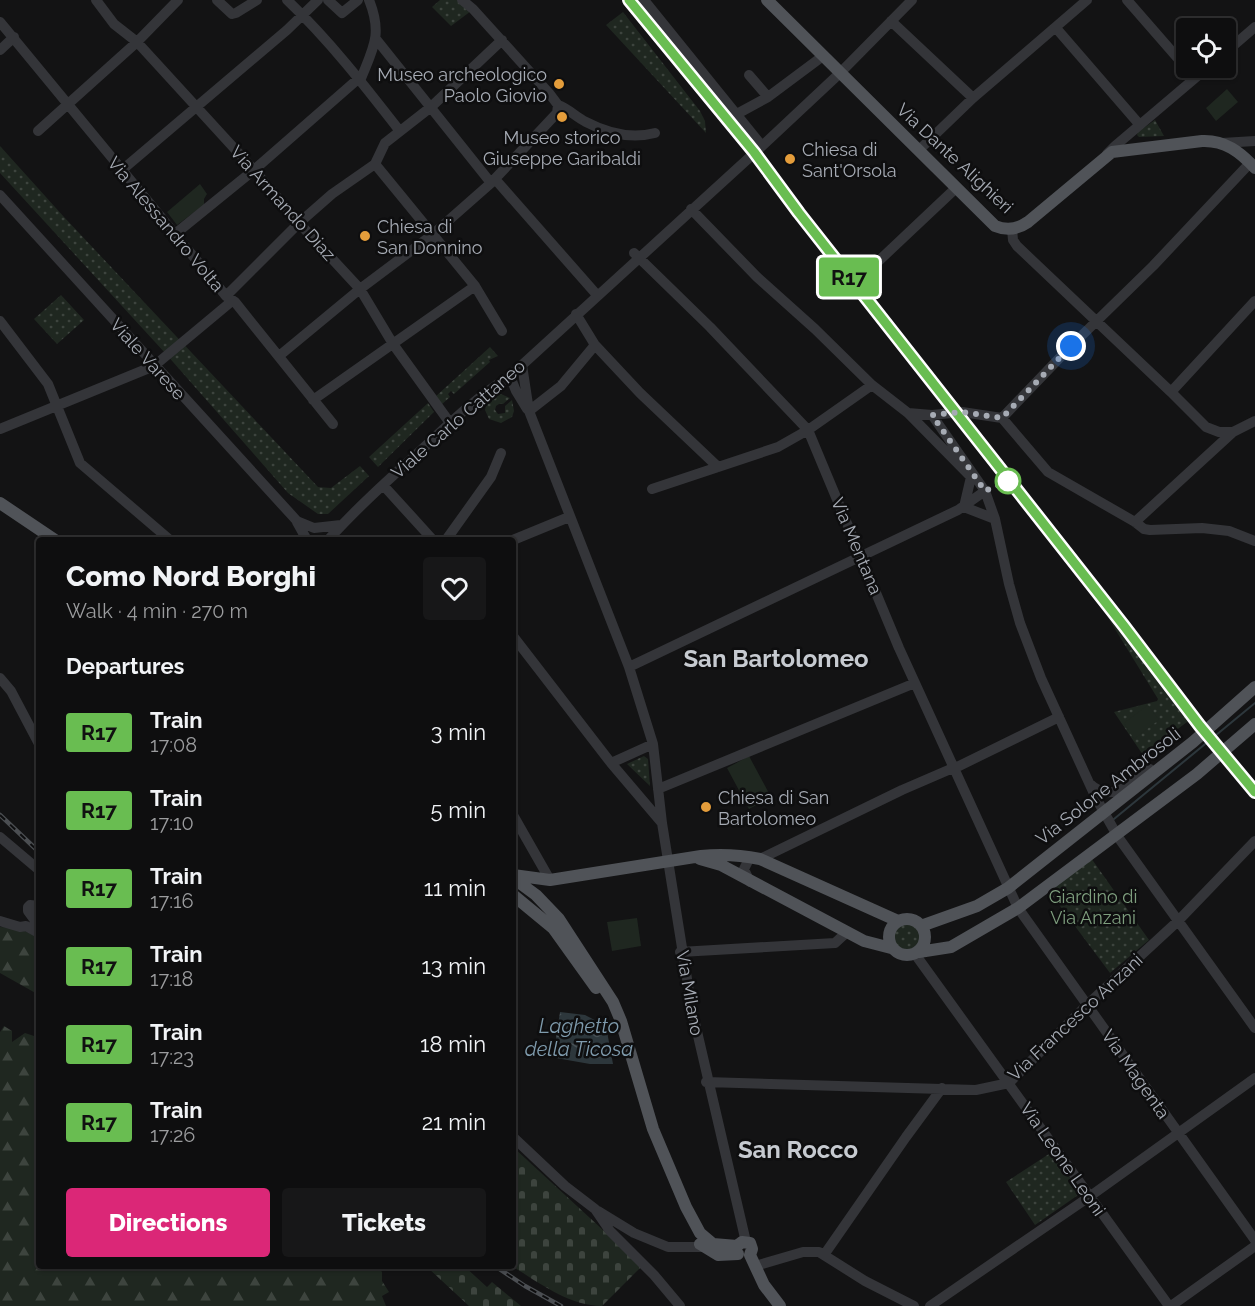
<!DOCTYPE html>
<html lang="en">
<head>
<meta charset="utf-8">
<style>
  body { margin:0; font-family:Raleway,sans-serif; background:#171718; color:#f1f3f6; height:100vh; display:flex; flex-direction:column; font-size:22px; white-space:nowrap }
  * { box-sizing:border-box; margin:0 }
  p { font-size:20px; color:#9b9c9e }
  .icon { flex:none; width:33px; height:33px; fill:none; stroke:currentColor; stroke-width:2; stroke-linecap:round; stroke-linejoin:round }
  .map { position:relative; flex:1; overflow:hidden }
  .sheet { position:absolute; left:36px; top:537px; width:480px; height:732px; display:flex; flex-direction:column; background:#0e0e0f; border-radius:6px; box-shadow:0 2px 4px #0004,0 0 0 2px #2e2e2f }
  .sheet>* { flex:none }
  .badge { padding:0 12px; border-radius:4px; font-size:21px; line-height:39px }
  .tools { position:absolute; left:1176px; top:18px; display:grid; gap:12px }
  .tools a { display:grid; place-items:center; width:60px; height:60px; border-radius:6px; background:#0e0e0f; box-shadow:0 2px 4px #0004,0 0 0 2px #2e2e2f; font-size:30px }
  .you { position:absolute; width:30px; height:30px; margin:-15px; border:4px solid #fff; border-radius:50%; background:#1a73e8; box-shadow:0 0 0 9px #1a73e833 }
  .map>.badge { position:absolute; translate:-50% -50%; box-shadow:0 0 0 3px #fff }
  h2 { padding:0 30px; font-size:22px; line-height:54px }
  .round { display:grid; place-items:center; flex:none; width:63px; height:63px; border-radius:6px; background:#171718 }
  .summary { display:flex; align-items:center; justify-content:space-between; height:102px; padding:0 30px }
  h1 { font-size:28px; font-weight:800; line-height:45px }
  .primary-button { display:flex; gap:12px; margin-top:auto; padding:12px 30px }
  .primary-button a { flex:1; height:69px; border-radius:6px; background:#db2777; color:#fff; font-size:24px; font-weight:800; line-height:69px; text-align:center }
  .primary-button a+a { background:#171718; color:#f1f3f6 }
  ul { padding:0; list-style:none }
  li { display:flex; align-items:center; gap:18px; height:78px; padding:0 30px }
  li div { flex:1 }
  li b { display:block; font-size:22px }
  li em { font-style:normal }
  li .badge { min-width:66px; font-weight:700; text-align:center }
  .map>svg:first-child { display:block }
  .grass { fill:url(#grass-dots) }
  .forest { fill:url(#forest-firs) }
  .cemetery { fill:url(#cemetery-stones) }
  .garden { fill:#1f2720 }
  .water { fill:url(#water-ripples) }
  .lines { fill:none; stroke-linecap:round; stroke-linejoin:round }
  .stream { stroke:#2d373c; stroke-width:2 }
  .minor { stroke:#343539; stroke-width:10 }
  .major { stroke:#505358; stroke-width:12 }
  .rail-casing { stroke:#4b4e52; stroke-width:4.5 }
  .rail { stroke:#0e0e0f; stroke-width:2; stroke-dasharray:7; stroke-linecap:butt }
  .line-casing { stroke:#fff; stroke-width:14 }
  .line { stroke:#69bd51; stroke-width:9 }
  .walk { stroke:#a6abb4; stroke-width:6; stroke-dasharray:0 10.8 }
  .poi-dot { fill:#e49d3b; stroke:#0e0e0f; stroke-width:2 }
  .stop-dot { fill:#fff; stroke:#69bd51; stroke-width:3 }
  .labels { text-anchor:middle; dominant-baseline:central; stroke-width:5; stroke-linejoin:round; paint-order:stroke }
  .poi-label { font-size:18px; fill:#a6abb4; stroke:#0e0e0f; text-anchor:start }
  .street-label { font-size:18px; fill:#a6abb4; stroke:#0e0e0f }
  .park-label { font-size:18px; fill:#7e9e7e; stroke:#0e0e0f }
  .water-label { font-size:20px; font-style:italic; fill:#7f9bad; stroke:#0e0e0f }
  .district-label { font-size:24px; font-weight:bold; fill:#c6cad0; stroke:#0e0e0f }
</style>
</head>
<body>
<div class="map">
<svg width="1255" height="1306" viewBox="0 0 1255 1306">
  <defs>
    <pattern id="grass-dots" width="8" height="8" patternUnits="userSpaceOnUse" patternTransform="scale(1.5)"><rect width="8" height="8" fill="#1f2720"/><path d="M2 2h.1M6 6h.1" fill="none" stroke="#3d443e" stroke-width="1.8" stroke-linecap="round"/></pattern>
    <pattern id="forest-firs" width="22" height="20" patternUnits="userSpaceOnUse" patternTransform="scale(1.5)"><rect width="22" height="20" fill="#1f2720"/><path d="M5 1l3.5 6h-7zM16 11l3.5 6h-7z" fill="#3d443e"/></pattern>
    <pattern id="cemetery-stones" width="16" height="16" patternUnits="userSpaceOnUse" patternTransform="scale(1.5)"><rect width="16" height="16" fill="#1f2720"/><path d="M2 7V4a2 2 0 0 1 4 0v3zM10 15v-3a2 2 0 0 1 4 0v3z" fill="#3d443e"/></pattern>
    <pattern id="water-ripples" width="26" height="14" patternUnits="userSpaceOnUse" patternTransform="scale(1.5)"><rect width="26" height="14" fill="#2d373c"/><path d="M2 4q2-2 4 0t4 0M15 11q2-2 4 0t4 0" fill="none" stroke="#485156"/></pattern>
  </defs>
  <rect width="100%" height="100%" fill="#131314"/>
  <path class="grass" d="M440 0H459L471 11 451 26 432 7Z
    M623 12 700 111 705 121 706 133 606 25Z
    M1155 120 1164 136 1139 137 1137 135 1138 132Z
    M0 146 64 217 318 487 331 488 360 466 369 476 328 514H318L288 493 166 354 0 173Z
    M61 295 84 320 57 344 34 319Z
    M490 347 498 356 489 360 490 362 454 394 451 391 448 394 450 397 441 405 435 397Z
    M496 394H501L510 398 503 404H499L496 406 495 410 498 414 505 413V406L512 400 514 411 512 417 501 423 489 419 485 410 487 401Z
    M428 403 434 412 378 467 369 457Z
    M1107 616 1191 719 1143 755 1114 712 1157 701 1158 699Z
    M644 756 648 759 650 786 627 764Z
    M1091 858 1149 940 1110 973 1048 890Z
    M893 936a14 14 0 1 1 28 0a14 14 0 1 1-28 0Z
    M1052 1152 1081 1193 1035 1225 1006 1182Z"/>
  <path class="forest" d="M0 927 17 928 39 937V995L0 973Z
    M4 1026 12 1031V1042L25 1033 37 1037 39 1036V1266H377L382 1272V1281L389 1292 382 1296 386 1306H0V1032Z"/>
  <path class="cemetery" d="M513 1147 642 1266 602 1306C570 1306 539 1283 512 1266Z
    M426 1266H464L487 1287 492 1282 521 1306H469Z"/>
  <path class="garden" d="M1227 89 1238 102 1216 121 1206 108Z
    M200 184 207 194 204 199V205L177 225 167 212Z
    M1148 705 1159 720 1134 739 1124 723Z
    M749 756 771 797 749 809 727 768Z
    M1106 897 1121 917 1111 924 1097 904Z
    M637 918 641 946 612 951 607 922Z"/>
  <path class="water" d="M560 1012 585 1015 606 1026 613 1064H590L556 1058 554 1051Z"/>
  <g class="lines">
    <path class="stream" d="M1114 819 1255 703"/>
    <path class="minor" d="M96 0 114 24 137 42 254 170 299 223 360 289 393 344 450 423
      M217 0 232 14 236 13 257 0
      M287 0C329 40 364 85 399 130
      M328 0 342 13 358 0
      M644 0 762 146
      M1127 0 1195 78
      M891 21 973 98
      M0 22 226 296 235 302 333 424
      M1056 28 1139 124
      M376 39 491 183
      M0 50 14 37
      M1226 52 1255 27
      M749 75 768 97
      M360 81C373 48 383 35 369 0
      M558 105C569 109 576 117 586 122 607 133 632 139 655 133
      M735 115 768 97 823 56
      M38 131 137 42 178 0
      M1222 143 1255 141
      M919 150 973 98 1087 0
      M1107 154 1115 146 1207 68
      M375 164 475 286 502 331
      M122 170 287 30 318 0
      M495 179 597 295
      M0 195 297 521 314 528 341 525
      M691 209 757 277 815 329 872 385 908 413 932 415 962 412 1002 418 1048 472 1135 522 1144 529 1150 530 1202 528 1229 531 1255 541
      M1012 229 1013 240 1017 246 1171 392 1206 427 1219 432H1233L1255 421
      M175 234 254 170 358 79
      M634 253 710 327 808 430 899 648 1018 908 1255 1240
      M868 271 956 188
      M226 296 299 223 332 194 375 164 385 143 431 107 502 40
      M576 314 595 345 640 393 718 467
      M0 321 48 384 80 463 170 540
      M279 356 360 289 432 235 491 183 557 113 558 105 549 93 473 9 462 0
      M522 365 529 411 629 667 653 744 662 823 692 1010 746 1242
      M510 376 516 391 527 409
      M1171 392 1255 301
      M313 400 475 286
      M529 411 561 386 595 345
      M908 413 971 477 964 507
      M932 415 985 491 995 519 1009 584 1020 623 1041 678 1096 798 1118 837 1255 1028
      M1002 418 1071 346 1153 266 1250 163
      M0 429 154 366 232 301
      M383 485 433 540
      M652 489 778 447 808 430 872 385
      M964 507 995 519
      M297 522 307 540
      M1135 522 1233 432
      M328 540C356 509 387 481 418 453 447 426 476 397 510 376L762 146 840 73 912 0
      M446 540 491 477 501 453
      M513 540 569 517
      M513 636 611 763 662 823
      M629 667 958 510 985 491
      M0 678 11 691 39 744
      M611 763 653 744
      M953 769 1059 717
      M1089 783C1112 805 1131 783 1150 769
      M658 789 915 683
      M513 815 550 880
      M0 837 39 870
      M750 857 744 869 750 882
      M760 859 902 790 953 768
      M39 906 30 905 28 907V911L39 926
      M0 921 20 927 26 926 39 933
      M680 952 835 943 847 932
      M915 954 1169 1306
      M706 1082 976 1090 1009 1083 1087 1005 1178 921 1255 841
      M513 1137 565 1186 595 1209 610 1231 654 1275 680 1306
      M598 1211 634 1233 668 1247H702
      M824 1255 906 1137 942 1088
      M755 1266 803 1252H819L865 1281 914 1306
      M930 1306 1089 1197 1255 1078
      M1171 1306 1255 1246"/>
    <path class="major" d="M767 0 995 226C1007 231 1018 229 1028 222L1112 152 1202 141C1225 140 1240 152 1255 168
      M0 503 55 540
      M700 859 721 865 864 941 891 948
      M513 875 550 880 701 856C721 854 740 855 760 859L898 921
      M513 878 536 895 559 919 613 1002 621 1021 653 1129 686 1207 700 1233 713 1244 737 1246
      M513 895 553 928 596 988
      M889 937a18 18 0 1 1 36 0a18 18 0 1 1-36 0Z
      M921 926 977 906 1008 888 1193 742 1255 687
      M919 952 951 947 1018 908 1197 774 1255 724
      M700 1244 718 1255 738 1254
      M737 1246 742 1242 750 1243 752 1249 750 1255
      M750 1255 764 1285 780 1306"/>
    <g class="rail-casing">
      <path id="rail" d="M629 0 754 152 799 213 1124 626 1200 726 1255 792
        M0 815 39 852
        M495 1266 525 1286 561 1306"/>
    </g>
    <use href="#rail" class="rail"/>
  </g>
  <g class="lines">
    <g class="line-casing">
      <path id="line" d="M629 0 754 152 799 213 1124 626 1200 726 1255 792"/>
    </g>
    <use href="#line" class="line"/>
    <path class="walk" d="M1008 481 985 491 932 415 962 412 1002 418 1071 346"/>
  </g>
  <g class="poi-dot">
    <circle cx="559" cy="84" r="6"/>
    <circle cx="562" cy="117" r="6"/>
    <circle cx="790" cy="159" r="6"/>
    <circle cx="365" cy="236" r="6"/>
    <circle cx="706" cy="807" r="6"/>
  </g>
  <circle class="stop-dot" cx="1008" cy="481" r="12"/>
  <g class="labels">
    <g class="poi-label">
      <text x="547" y="74" text-anchor="end">Museo archeologico<tspan x="547" dy="21">Paolo Giovio</tspan></text>
      <text x="562" y="137" text-anchor="middle">Museo storico<tspan x="562" dy="21">Giuseppe Garibaldi</tspan></text>
      <text x="802" y="149">Chiesa di<tspan x="802" dy="21">Sant'Orsola</tspan></text>
      <text x="377" y="226">Chiesa di<tspan x="377" dy="21">San Donnino</tspan></text>
      <text x="718" y="797">Chiesa di San<tspan x="718" dy="21">Bartolomeo</tspan></text>
    </g>
    <g class="street-label">
      <text transform="translate(955 158) rotate(43)">Via Dante Alighieri</text>
      <text transform="translate(283 203) rotate(48)">Via Armando Diaz</text>
      <text transform="translate(166 224) rotate(50)">Via Alessandro Volta</text>
      <text transform="translate(148 359) rotate(48)">Viale Varese</text>
      <text transform="translate(458 419) rotate(-41)">Viale Carlo Cattaneo</text>
      <text transform="translate(857 546) rotate(67)">Via Mentana</text>
      <text transform="translate(1108 786) rotate(-38)">Via Solone Ambrosoli</text>
      <text transform="translate(690 993) rotate(80)">Via Milano</text>
      <text transform="translate(1075 1017) rotate(-43)">Via Francesco Anzani</text>
      <text transform="translate(1136 1074) rotate(55)">Via Magenta</text>
      <text transform="translate(1063 1159) rotate(55)">Via Leone Leoni</text>
    </g>
    <g class="park-label">
      <text x="1093" y="896">Giardino di<tspan x="1093" dy="21">Via Anzani</tspan></text>
    </g>
    <g class="water-label">
      <text x="579" y="1026">Laghetto<tspan x="579" dy="23">della Ticosa</tspan></text>
    </g>
    <g class="district-label">
      <text x="776" y="658">San Bartolomeo</text>
      <text x="798" y="1149">San Rocco</text>
    </g>
  </g>
</svg>
<div class="tools">
<a><svg class="icon" aria-label="locate" viewBox="0 0 24 24"><circle cx="12" cy="12" r="6"/><path d="M12 2v4M12 18v4M2 12h4M18 12h4"/></svg></a>
</div>
<div class="you" style="left:1071px;top:346px"></div>
<b class="badge" style="left:849px;top:277px;background:#69bd51;color:#111">R17</b>
<section class="sheet">
<div class="summary"><div><h1>Como Nord Borghi</h1><p>Walk · 4 min · 270 m</p></div><a class="round"><svg class="icon" aria-label="heart" viewBox="0 0 24 24"><path d="M12 20l-8-8c-3-5 5-10 8-4 3-6 11-1 8 4z"/></svg></a></div>
<h2>Departures</h2>
<ul>
<li><span class="badge" style="background:#69bd51;color:#111">R17</span><div><b>Train</b><p>17:08</p></div><em>3 min</em></li>
<li><span class="badge" style="background:#69bd51;color:#111">R17</span><div><b>Train</b><p>17:10</p></div><em>5 min</em></li>
<li><span class="badge" style="background:#69bd51;color:#111">R17</span><div><b>Train</b><p>17:16</p></div><em>11 min</em></li>
<li><span class="badge" style="background:#69bd51;color:#111">R17</span><div><b>Train</b><p>17:18</p></div><em>13 min</em></li>
<li><span class="badge" style="background:#69bd51;color:#111">R17</span><div><b>Train</b><p>17:23</p></div><em>18 min</em></li>
<li><span class="badge" style="background:#69bd51;color:#111">R17</span><div><b>Train</b><p>17:26</p></div><em>21 min</em></li>
</ul>
<div class="primary-button"><a>Directions</a><a>Tickets</a></div>
</section>
</div>
</body>
</html>
